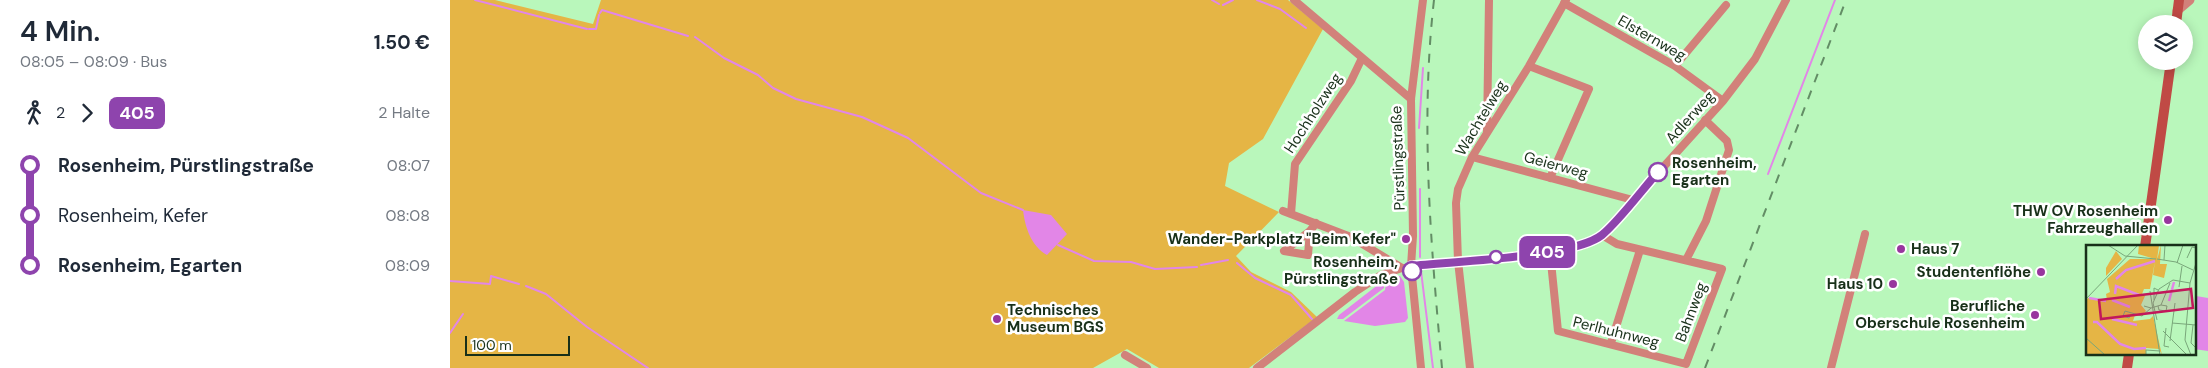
<!DOCTYPE html>
<html lang="de">
<head>
<meta charset="utf-8">
<style>
  body { margin:0; font-family:"DM Sans",sans-serif; background:#f6f6f7; color:#1f2937; height:100vh; display:flex; flex-direction:column; font-size:19px; white-space:nowrap }
  * { box-sizing:border-box; margin:0 }
  p { font-size:16px; color:#747a83 }
  .icon { flex:none; width:28px; height:28px; fill:none; stroke:currentColor; stroke-width:2; stroke-linecap:round; stroke-linejoin:round }
  .map { position:relative; flex:1; overflow:hidden }
  .details { display:flex; flex-direction:column; background:#fff; width:450px }
  .details>* { flex:none }
  .badge { padding:0 10px; border-radius:8px; font-size:18px; line-height:32px }
  .buttons { position:absolute; left:1688px; top:15px; display:grid; gap:10px }
  .buttons a { display:grid; place-items:center; width:55px; height:55px; border-radius:50%; background:#fff; box-shadow:0 2px 12px #0003; font-size:25px }
  .scale { position:absolute; left:15px; bottom:12px; width:105px; box-sizing:border-box; padding-left:5px; border:2px solid #183019; border-top:0; font-size:14px; line-height:18px; white-space:nowrap; color:#183019; -webkit-text-stroke:4px #fff; paint-order:stroke }
  .map>.badge { position:absolute; translate:-50% -50%; box-shadow:0 0 0 2px #fff }
  .legs { display:flex; align-items:center; gap:8px; height:55px; padding:0 20px; font-size:16px }
  .legs p { margin-inline-start:auto }
  .head { display:flex; align-items:center; justify-content:space-between; height:85px; padding:0 20px }
  h1 { font-size:28px; font-weight:600; line-height:38px }
  ul { padding:0 20px; list-style:none }
  li { display:flex; align-items:center; gap:18px; height:50px; font-size:19px }
  li i { display:grid; place-items:center; width:8px; height:100%; margin:0 6px; background:currentColor }
  li i::after { content:''; width:12px; height:12px; margin:-6px; border:4px solid; border-radius:50%; background:#fff }
  li p { margin-inline-start:auto }
  li:first-child i { background:linear-gradient(#0000 50%,currentColor 0) }
  li:last-child i { background:linear-gradient(currentColor 50%,#0000 0) }
  main { display:flex; flex:1; min-height:0 }
  .map>svg:first-child { display:block }
  .green { fill:#e5b545 }
  .water { fill:#e286e7 }
  .lines { fill:none; stroke-linecap:round; stroke-linejoin:round }
  .stream { stroke:#e286e7; stroke-width:2 }
  .minor { stroke:#d2817a; stroke-width:8 }
  .tertiary { stroke:#d2817a; stroke-width:9 }
  .secondary { stroke:#c04a45; stroke-width:10 }
  .rail { stroke:#638d65; stroke-width:2; stroke-dasharray:9 9; stroke-linecap:butt }
  .line-1-casing { stroke:#fff; stroke-width:11 }
  .line-1 { stroke:#8e44ad; stroke-width:8 }
  .stop-1-dot { fill:#fff; stroke:#8e44ad; stroke-width:2.5 }
  .poi-dot { fill:#98369e; stroke:#fff; stroke-width:2 }
  .labels { text-anchor:middle; dominant-baseline:central; stroke-width:5; stroke-linejoin:round; paint-order:stroke }
  .street-label { font-size:15px; fill:#183019; stroke:#fff }
  .stop-label { font-size:15px; font-weight:bold; fill:#183019; stroke:#fff; text-anchor:start }
  .poi-label { font-size:15px; font-weight:bold; fill:#183019; stroke:#fff; text-anchor:end }
  .inset-river { fill:none; stroke:#e286e7; stroke-width:2.5 }
  .inset-road { fill:none; stroke:#79a77a; stroke-width:1 }
  .view { fill:#c2185b; fill-opacity:0.15; stroke:#c2185b; stroke-width:2.5 }
  .inset-edge { fill:none; stroke:#183019; stroke-width:2.5 }
</style>
</head>
<body>
<main>
<section class="details">
<div class="head"><div><h1>4 Min.</h1><p>08:05 – 08:09 · Bus</p></div><b>1.50 €</b></div>
<div class="legs"><svg class="icon" aria-label="walk" viewBox="0 0 24 24"><circle cx="13" cy="4" r="2"/><path d="M13 8l-2 6 4 7M11 14l-3 7M7 12l3-4h3l4 4"/></svg>2<svg class="icon" aria-label="forward" viewBox="0 0 24 24"><path d="M9 5l7 7-7 7"/></svg><b class="badge" style="background:#8e44ad;color:#fff">405</b><p>2 Halte</p></div>
<ul>
<li><i style="color:#8e44ad"></i><b>Rosenheim, Pürstlingstraße</b><p>08:07</p></li>
<li><i style="color:#8e44ad"></i><span>Rosenheim, Kefer</span><p>08:08</p></li>
<li><i style="color:#8e44ad"></i><b>Rosenheim, Egarten</b><p>08:09</p></li>
</ul>
</section>
<div class="map">
<svg width="1758" height="368" viewBox="0 0 1758 368">
  <rect width="100%" height="100%" fill="#b9f7bb"/>
  <path class="green" d="M0 0H45L143 24 151 0H838L873 29 813 139 779 163 775 186 829 212 786 256 801 272 841 292 867 317 799 368H709L677 349 643 368H0Z"/>
  <path class="water" d="M573 210 601 215 617 234 597 255C581 246 575 227 573 210Z
    M950 276 954 282 958 318 955 322 925 326 894 321 935 290 936 284 944 277Z
    M929 284 934 286V288L893 319H887L889 315Z
    M1746 296 1758 298V351L1744 349Z"/>
  <g class="lines">
    <path class="stream" d="M25 0 137 29
      M762 0 769 4
      M807 0 830 9 856 28
      M773 5 783 0
      M150 13 152 10 238 36
      M139 29H146L149 15
      M245 37 274 58 308 75 323 88 346 99 412 117 458 138 531 193 573 210
      M969 128 973 68
      M1318 174 1385 0
      M608 245 644 261 681 262 705 269 747 267
      M970 257V189
      M787 263 805 278 841 295 862 319
      M751 265 778 260
      M971 271 983 368
      M0 281 40 284 41 276 69 284
      M76 286 96 294 137 327 198 368
      M0 333 13 314"/>
    <path class="minor" d="M844 0 961 99
      M1114 3 1225 66 1273 101
      M1079 66 1139 89 1100 178
      M1225 66 1276 5
      M1037 132 1039 0
      M1022 157 1183 200
      M833 211 901 237 952 268 1100 252 1134 245 1152 235 1273 101 1305 59 1336 0
      M841 214 845 164 901 81 912 58
      M860 231 834 251 858 255 860 231 866 223
      M1100 252 1108 331 1236 364 1272 269 1167 244 1152 235
      M1236 260 1256 221 1279 150 1277 141 1255 120
      M1161 343 1190 250
      M675 355 697 368
      M807 368 905 292 931 275 952 268
      M971 368 961 266 963 236 961 99 973 0
      M1020 368 1008 261 1006 203 1008 189 1022 157 1079 66 1116 0
      M1381 368 1415 234"/>
    <path class="tertiary" d="M1727 11 1740 0"/>
    <path class="secondary" d="M1726 24 1729 0
      M1695 247 1721 61
      M1677 368 1679 354"/>
    <path class="rail" d="M984 0C970 122 981 246 992 368
      M1255 368 1396 0"/>
  </g>
  <g class="lines">
    <g class="line-1-casing">
      <path id="line-1" d="M962 271 961 266C1003 261 1123 258 1152 235 1169 221 1192 190 1208 172"/>
    </g>
    <use href="#line-1" class="line-1"/>
  </g>
  <g class="stop-1-dot">
    <circle cx="1208" cy="172" r="9"/>
    <circle cx="1046" cy="257" r="6"/>
    <circle cx="962" cy="271" r="9"/>
  </g>
  <g class="poi-dot">
    <circle cx="1718" cy="220" r="5"/>
    <circle cx="956" cy="239" r="5"/>
    <circle cx="1451" cy="249" r="5"/>
    <circle cx="1591" cy="272" r="5"/>
    <circle cx="1443" cy="284" r="5"/>
    <circle cx="1585" cy="315" r="5"/>
    <circle cx="547" cy="319" r="5"/>
  </g>
  <g class="labels">
    <g class="street-label">
      <text transform="translate(1202 38) rotate(30)">Elsternweg</text>
      <text transform="translate(863 113) rotate(-57)">Hochholzweg</text>
      <text transform="translate(1240 117) rotate(-48)">Adlerweg</text>
      <text transform="translate(1031 118) rotate(-59)">Wachtelweg</text>
      <text transform="translate(948 158) rotate(-92)">Pürstlingstraße</text>
      <text transform="translate(1106 165) rotate(15)">Geierweg</text>
      <text transform="translate(1241 312) rotate(-69)">Bahnweg</text>
      <text transform="translate(1166 332) rotate(14)">Perlhuhnweg</text>
    </g>
    <g class="stop-label">
      <text x="1222" y="163">Rosenheim,<tspan x="1222" dy="17">Egarten</tspan></text>
      <text x="948" y="262" text-anchor="end">Rosenheim,<tspan x="948" dy="17">Pürstlingstraße</tspan></text>
    </g>
    <g class="poi-label">
      <text x="1708" y="211">THW OV Rosenheim<tspan x="1708" dy="17">Fahrzeughallen</tspan></text>
      <text x="946" y="239">Wander-Parkplatz "Beim Kefer"</text>
      <text x="1461" y="249" text-anchor="start">Haus 7</text>
      <text x="1581" y="272">Studentenflöhe</text>
      <text x="1433" y="284">Haus 10</text>
      <text x="1575" y="306">Berufliche<tspan x="1575" dy="17">Oberschule Rosenheim</tspan></text>
      <text x="557" y="310" text-anchor="start">Technisches<tspan x="557" dy="17">Museum BGS</tspan></text>
    </g>
  </g>
  <g transform="translate(1636 245)">
    <rect width="110" height="110" fill="#b9f7bb"/>
    <path d="M53 0H73L71 15 75 0 74 19H81L78 33 67 30 69 16 64 44H58L56 49 59 51 55 60 60 66 56 71 49 70 47 76 64 74 67 71 76 110 73 104 60 103V110H0V56L2 53 21 55 20 49 24 47 21 34 44 14H69L52 9ZM30 6 36 14 20 31V23Z" fill="#e5b545"/>
    <path class="inset-river" d="M30 34 40 25 69 16M29 49 30 41 53 50M3 53 20 56M26 55 44 62M83 56 88 37M26 74 51 80M7 77H11L34 99 48 104 60 103"/>
    <path class="inset-road" d="M22 0 39 11 70 14M101 13 106 2 110 3M71 14 90 17 107 25M78 15 79 0M91 18 97 0M93 42 96 21M64 46 74 110M0 54 52 0M68 55V43L72 45M58 61 65 63 75 60 84 38M72 61 73 65 80 66 81 61 75 60M45 69 43 73 37 71 39 66 56 71 65 63M71 75 67 58 73 44 87 35 104 38M86 78 110 80M107 80 105 98 110 103M80 83 78 101 83 102M77 86 101 110M0 93 19 110M84 96 89 58M60 110V105L74 106M105 110 99 95 104 38 110 18"/>
    <path class="view" d="M105 44 107 63 15 74 13 55Z"/>
    <rect width="110" height="110" class="inset-edge"/>
  </g>
</svg>
<div class="buttons">
<a><svg class="icon" aria-label="layers" viewBox="0 0 24 24"><path d="M12 4l9 5-9 5-9-5zM3 14l9 5 9-5"/></svg></a>
</div>
<div class="scale">100 m</div>
<b class="badge" style="left:1097px;top:252px;background:#8e44ad;color:#fff">405</b>
</div>
</main>
</body>
</html>
